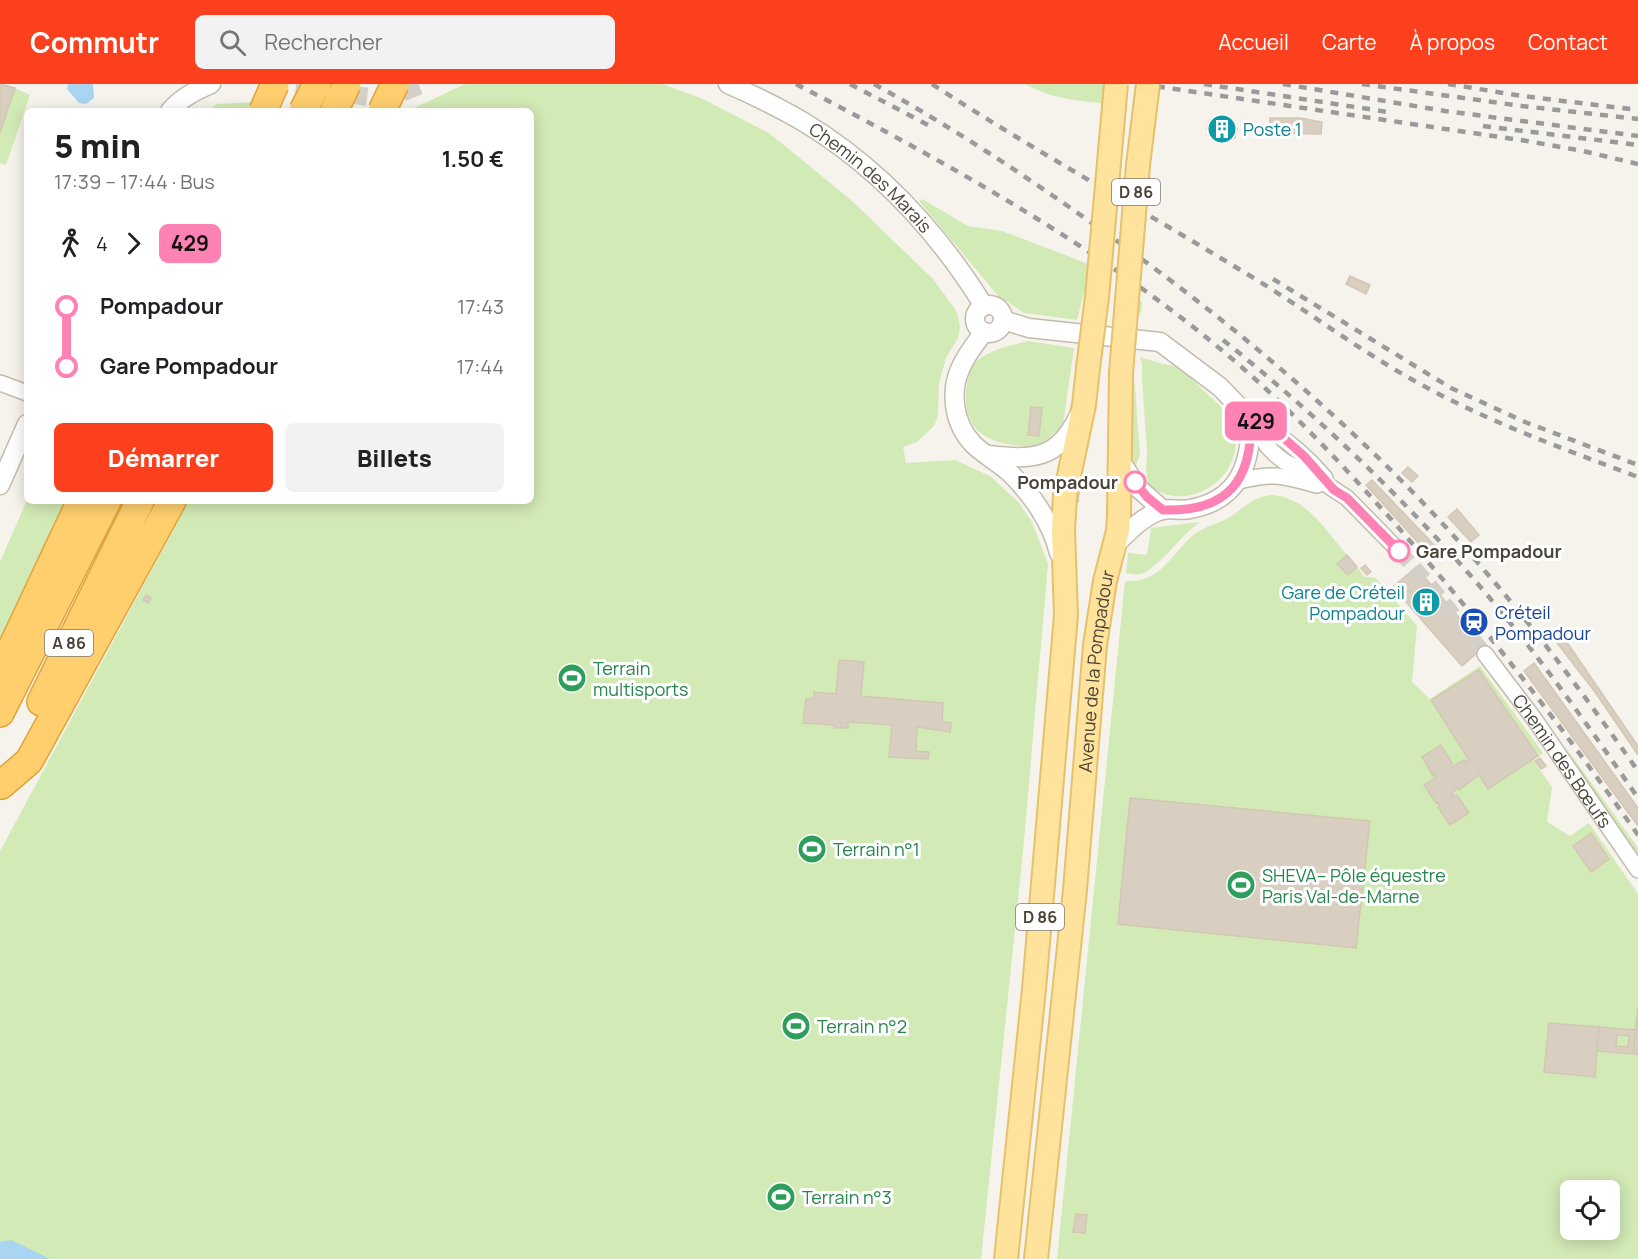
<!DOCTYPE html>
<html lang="fr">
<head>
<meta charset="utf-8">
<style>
  body { margin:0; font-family:Manrope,sans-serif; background:#f2f2f2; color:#202124; height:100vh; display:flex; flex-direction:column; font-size:22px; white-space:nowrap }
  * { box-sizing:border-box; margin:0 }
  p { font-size:20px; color:#757577 }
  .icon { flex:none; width:33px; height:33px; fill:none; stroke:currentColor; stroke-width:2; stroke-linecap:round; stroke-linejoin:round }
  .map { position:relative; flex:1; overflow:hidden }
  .details { position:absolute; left:24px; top:24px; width:510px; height:396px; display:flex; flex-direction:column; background:#fff; border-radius:9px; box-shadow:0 3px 15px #0003 }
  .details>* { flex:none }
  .badge { padding:0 12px; border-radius:9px; font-size:21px; line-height:39px }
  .fabs { position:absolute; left:1560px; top:1096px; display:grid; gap:12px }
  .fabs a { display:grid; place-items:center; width:60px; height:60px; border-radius:9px; background:#fff; box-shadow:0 3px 15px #0003; font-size:30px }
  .map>.badge { position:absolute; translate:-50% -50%; box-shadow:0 0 0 3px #fff }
  .legs { display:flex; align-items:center; gap:9px; height:66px; padding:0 30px; font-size:20px }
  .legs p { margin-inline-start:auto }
  .headline { display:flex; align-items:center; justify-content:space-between; height:102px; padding:0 30px }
  h1 { font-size:33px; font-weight:800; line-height:45px }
  .action { display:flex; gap:12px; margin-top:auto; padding:12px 30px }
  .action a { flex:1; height:69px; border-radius:9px; background:#fc3f1d; color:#fff; font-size:24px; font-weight:800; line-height:69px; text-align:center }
  .action a+a { background:#f2f2f2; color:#202124 }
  ul { padding:0 30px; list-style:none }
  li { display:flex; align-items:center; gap:21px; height:60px; font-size:22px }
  li i { display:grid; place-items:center; width:9px; height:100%; margin:0 8px; background:currentColor }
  li i::after { content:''; width:15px; height:15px; margin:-8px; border:4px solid; border-radius:50%; background:#fff }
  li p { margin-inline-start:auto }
  li:first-child i { background:linear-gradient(#0000 50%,currentColor 0) }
  li:last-child i { background:linear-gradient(currentColor 50%,#0000 0) }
  header { display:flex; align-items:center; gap:36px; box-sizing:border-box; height:84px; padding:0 30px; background:#fc3f1d; color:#fff }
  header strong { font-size:28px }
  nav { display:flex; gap:33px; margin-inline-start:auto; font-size:21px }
  .search { width:420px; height:54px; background:#f2f2f2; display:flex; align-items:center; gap:15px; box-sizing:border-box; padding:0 21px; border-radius:9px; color:#757577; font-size:22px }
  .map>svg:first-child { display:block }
  .green { fill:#d2eab5; fill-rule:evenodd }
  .water { fill:#a9d4f2 }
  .building { fill:#d8cfc1; stroke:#d3c7b4; stroke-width:1.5; fill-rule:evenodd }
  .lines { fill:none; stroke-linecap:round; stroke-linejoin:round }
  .minor-tunnel { stroke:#d4d0c8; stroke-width:15; stroke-dasharray:15 8; stroke-linecap:butt }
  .tertiary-tunnel { stroke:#d4d0c8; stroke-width:18; stroke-dasharray:18 9; stroke-linecap:butt }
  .minor-casing { stroke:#c2bbae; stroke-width:18 }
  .tertiary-casing { stroke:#c2bbae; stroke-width:21 }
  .primary-casing { stroke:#e6c16a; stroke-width:26 }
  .motorway-casing { stroke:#e0a43c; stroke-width:30 }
  .minor { stroke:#fff; stroke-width:15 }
  .tertiary { stroke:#fff; stroke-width:18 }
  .primary { stroke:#ffe39c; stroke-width:22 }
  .motorway { stroke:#ffcf6e; stroke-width:27 }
  .rail { stroke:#9a9a9a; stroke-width:4.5; stroke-dasharray:8 8; stroke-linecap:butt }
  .primary-bridge-casing { stroke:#e6c16a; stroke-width:26; stroke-linecap:butt }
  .motorway-bridge-casing { stroke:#e0a43c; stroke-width:30; stroke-linecap:butt }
  .primary-bridge { stroke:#ffe39c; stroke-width:22 }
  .motorway-bridge { stroke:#ffcf6e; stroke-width:27 }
  .line-1-casing { stroke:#fff; stroke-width:14 }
  .line-1 { stroke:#ff82b4; stroke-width:9 }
  .stop-1-dot { fill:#fff; stroke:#ff82b4; stroke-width:3 }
  .labels { text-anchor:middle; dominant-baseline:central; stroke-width:6; stroke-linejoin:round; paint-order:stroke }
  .shield { fill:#fff; stroke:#817c74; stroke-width:1.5 }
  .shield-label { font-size:16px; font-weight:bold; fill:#4b4439 }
  .culture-label { font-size:18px; fill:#0d838f; stroke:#fff; text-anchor:start }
  .street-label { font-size:18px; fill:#4b4439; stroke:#fff }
  .stop-label { font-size:18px; font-weight:bold; fill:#4b4439; stroke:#fff; text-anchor:end }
  .transit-label { font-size:18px; fill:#164399; stroke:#fff; text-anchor:start }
  .leisure-label { font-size:18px; fill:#27864d; stroke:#fff; text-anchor:start }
</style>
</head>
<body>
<header>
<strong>Commutr</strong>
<div class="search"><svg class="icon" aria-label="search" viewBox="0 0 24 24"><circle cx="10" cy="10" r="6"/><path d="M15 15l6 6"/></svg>Rechercher</div>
<nav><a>Accueil</a><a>Carte</a><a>À propos</a><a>Contact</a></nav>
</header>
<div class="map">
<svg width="1638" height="1175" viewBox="0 0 1638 1175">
  <rect width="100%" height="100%" fill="#f6f3ec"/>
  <path class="green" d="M465 0H662L701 14 769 49 850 115 933 195 955 225 958 232 960 243 958 254 946 274 939 299 938 332 934 342 917 358 903 363 906 379 955 376 990 392 1019 419 1032 438 1048 480 1023 767 981 1175H0V767L189 417H531V27H408Z
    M1025 0H1105L1104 19C1075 17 1050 14 1025 0Z
    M15 4 30 11 6 81 0 79V49Z
    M257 18 252 27H209L216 20Z
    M922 115 968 142 1002 147 1091 181 1077 236 1024 229 1006 217 1004 219 919 117Z
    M1136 214 1142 218 1141 227 1136 237 1131 281 1135 303 1140 371 1134 386 1127 366 1129 282Z
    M1028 257 1074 264 1063 341 1039 363C1000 362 963 356 966 308 967 300 968 287 973 281 985 266 1011 262 1028 257Z
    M1140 273C1148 275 1155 278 1162 280 1167 281 1172 281 1176 283 1186 288 1195 299 1204 307 1216 318 1231 329 1235 346 1245 395 1185 433 1148 400L1146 385 1147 367 1142 295V280Z
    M1271 411C1307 413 1325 446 1347 471L1337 480 1347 491 1357 483 1365 493 1376 494 1417 542 1412 598 1430 615 1480 582 1543 669 1533 676 1552 703 1547 738 1570 752 1589 739 1638 810V1175H1057L1125 497C1162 500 1171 468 1196 449 1206 442 1220 439 1230 433 1245 423 1253 413 1271 411ZM1570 1107H1610V1146H1570Z
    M27 416 71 417 0 564V478Z
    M1200 438C1182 450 1159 484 1141 490 1136 491 1131 490 1126 489L1128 469 1147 471 1151 444Z
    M1565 662 1638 764V771L1595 711Z"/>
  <path class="water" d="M68 0H93L94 14 86 20 79 19 67 5Z
    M11 1156 50 1175H0V1158Z"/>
  <path class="building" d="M0 0 15 4 0 49Z
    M1270 34H1300L1322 38 1321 50 1269 49Z
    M1210 36 1237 45 1235 54 1207 45Z
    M1350 192 1370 201 1366 210 1346 200Z
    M1031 323 1042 324 1039 352 1028 351Z
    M1408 383 1418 392 1412 398 1402 389Z
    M1077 394H1081L1078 418H1073Z
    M1372 396 1440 467 1432 474 1366 401Z
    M1457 425 1479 451 1471 458 1448 433Z
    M1347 471 1357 483 1348 491 1337 480Z
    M1365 481 1371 488 1367 491 1361 484Z
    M1416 483 1484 563 1462 582 1393 503Z
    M146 511 151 514 148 519 143 516Z
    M1463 532 1478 551 1476 553 1460 534Z
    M1564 554 1638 662V671L1595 608 1557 559Z
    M839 576 864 578 861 612 943 619 942 638 951 639 950 648 917 643 916 667 929 668 928 675 889 673 892 641 848 638V644H834V641L803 639 806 615H814V608L836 610Z
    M1534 579 1638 724V742L1524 587Z
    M1479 586 1538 672 1488 705 1479 691 1459 706 1457 704 1454 706 1455 707 1452 709 1454 713 1457 711 1469 729 1450 741 1438 723 1440 722 1438 718 1436 719 1424 701 1436 693 1435 690 1433 692 1422 673 1441 661 1452 679 1450 680 1452 683 1464 676 1465 678 1469 676 1431 616Z
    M1540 674 1546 682 1541 685 1535 677Z
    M1130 714 1370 737 1356 864 1118 840Z
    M1591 749 1609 775 1591 788 1573 762Z
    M1638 923V971L1633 970Z
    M1549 939 1599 943 1595 993 1544 988Z
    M1599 943 1636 946 1633 970 1597 967ZM1617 951 1629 952 1628 963 1616 962Z
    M1076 1130 1087 1131 1085 1149 1073 1148Z"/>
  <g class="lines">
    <path class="minor-tunnel" d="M1399 467 1429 500 1485 570"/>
    <path class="tertiary-tunnel" d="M269 0 377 14 401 9 424 0"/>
    <g class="minor-casing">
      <g id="minor">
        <path d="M0 299 27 309"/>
        <path d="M1251 335 1268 363 1276 371 1285 378 1309 389 1347 414 1399 467"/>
        <path d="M1251 335C1280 350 1304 369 1325 394"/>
        <path d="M1239 397C1274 388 1283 392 1317 401"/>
        <path id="s1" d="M1485 570 1535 636 1638 786"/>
      </g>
    </g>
    <g class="tertiary-casing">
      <g id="tertiary">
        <path id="s2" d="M728 0C753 11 778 23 802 37 877 82 938 148 984 222"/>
        <path d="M170 27C181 14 195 7 211 0"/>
        <circle cx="989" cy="235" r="14"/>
        <path d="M1003 236 1029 244 1160 258 1220 303 1251 335C1251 379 1240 416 1190 425 1181 427 1171 424 1162 426 1144 431 1127 449 1114 462"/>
        <path d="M984 248C976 259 966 271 961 283 949 308 954 340 973 360 984 371 998 378 1009 388 1031 409 1052 439 1059 469"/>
        <path d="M989 371C1031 376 1058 376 1078 333"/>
        <path d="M1121 378 1138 404 1163 426"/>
        <path d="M0 401 27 340"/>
      </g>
    </g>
    <g class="primary-casing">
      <g id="primary">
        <path d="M1006 1175 1034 905 1066 531 1063 446 1065 411 1084 321 1088 284"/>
        <path id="s3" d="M1036 1175 1075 806 1095 561 1105 497 1118 447 1119 431 1121 289"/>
      </g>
    </g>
    <g class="motorway-casing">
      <path id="motorway" d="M0 589 81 417
        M41 618 140 417
        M0 629 107 417
        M1 701 29 677 172 417"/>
    </g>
    <use href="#minor" class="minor"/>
    <use href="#tertiary" class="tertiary"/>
    <use href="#primary" class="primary"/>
    <use href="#motorway" class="motorway"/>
    <path class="rail" d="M796 0C945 78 1095 160 1224 268 1284 318 1338 376 1390 434 1479 535 1561 641 1638 751
      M850 0 930 42
      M874 0C948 41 1020 88 1089 137 1224 232 1352 338 1462 461 1526 532 1583 609 1638 687
      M932 0C1033 66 1139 124 1242 187 1303 223 1359 267 1422 301 1491 339 1564 365 1638 393
      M1141 0 1527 57 1583 67 1638 80
      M1204 0 1388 28
      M1283 0 1445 27 1638 52
      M1362 0 1522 22 1638 35
      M1448 0 1522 12 1638 26
      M1483 42 1638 61
      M1273 195 1451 304 1525 338 1638 381
      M1223 256C1312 327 1395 406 1471 492 1532 562 1586 638 1638 714"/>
    <g class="primary-bridge-casing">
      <path id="primary-bridge" d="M1088 284 1097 213 1116 0
        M1121 289 1138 81 1148 0"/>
    </g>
    <g class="motorway-bridge-casing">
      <path id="motorway-bridge" d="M263 27 275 0
        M303 27 317 0
        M334 27 347 0
        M382 27 395 0"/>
    </g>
    <use href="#primary-bridge" class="primary-bridge"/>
    <use href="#motorway-bridge" class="motorway-bridge"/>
  </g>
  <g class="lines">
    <g class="line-1-casing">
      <path id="line-1" d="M1135 398 1147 413 1163 426C1228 428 1252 397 1251 335L1278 349 1304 372 1334 406 1347 414 1399 467"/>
    </g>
    <use href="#line-1" class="line-1"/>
  </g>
  <defs>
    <g id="building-disc" transform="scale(1.5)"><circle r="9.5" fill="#0f9aa8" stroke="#fff"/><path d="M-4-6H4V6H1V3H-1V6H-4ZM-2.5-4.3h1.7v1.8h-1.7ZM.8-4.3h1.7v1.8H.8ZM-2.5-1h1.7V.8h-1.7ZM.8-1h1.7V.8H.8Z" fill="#fff"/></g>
    <g id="station-disc" transform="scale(1.5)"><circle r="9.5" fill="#1a4fb4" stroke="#fff"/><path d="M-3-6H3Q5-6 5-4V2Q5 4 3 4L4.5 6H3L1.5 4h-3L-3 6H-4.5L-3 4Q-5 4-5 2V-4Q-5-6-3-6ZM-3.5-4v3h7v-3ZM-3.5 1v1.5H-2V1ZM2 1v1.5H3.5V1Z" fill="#fff"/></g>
    <g id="stadium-disc" transform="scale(1.5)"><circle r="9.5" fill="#2e9e5b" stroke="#fff"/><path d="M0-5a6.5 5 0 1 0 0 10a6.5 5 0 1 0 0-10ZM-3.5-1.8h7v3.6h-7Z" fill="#fff"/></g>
  </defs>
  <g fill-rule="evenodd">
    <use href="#building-disc" x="1222" y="45"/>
    <use href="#building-disc" x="1426" y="518"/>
    <use href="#station-disc" x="1474" y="538"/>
    <use href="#stadium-disc" x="572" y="594"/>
    <use href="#stadium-disc" x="812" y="765"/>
    <use href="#stadium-disc" x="1241" y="801"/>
    <use href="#stadium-disc" x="796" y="942"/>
    <use href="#stadium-disc" x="781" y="1113"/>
  </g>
  <g class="stop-1-dot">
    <circle cx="1135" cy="398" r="10"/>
    <circle cx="1399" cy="467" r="10"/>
  </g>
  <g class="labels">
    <g class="shield">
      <rect x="1112" y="95" width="48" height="26" rx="4.5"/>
      <rect x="45" y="546" width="48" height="26" rx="4.5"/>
      <rect x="1016" y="820" width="48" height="26" rx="4.5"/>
    </g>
    <g class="shield-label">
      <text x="1136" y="108">D 86</text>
      <text x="69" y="559">A 86</text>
      <text x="1040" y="833">D 86</text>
    </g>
    <g class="culture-label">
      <text x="1243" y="45">Poste 1</text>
      <text x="1405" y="508" text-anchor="end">Gare de Créteil<tspan x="1405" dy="21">Pompadour</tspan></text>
    </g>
    <g class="street-label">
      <text stroke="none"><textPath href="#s2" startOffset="172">Chemin des Marais</textPath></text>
      <text stroke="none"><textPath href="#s3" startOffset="591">Avenue de la Pompadour</textPath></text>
      <text stroke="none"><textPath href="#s1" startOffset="132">Chemin des Bœufs</textPath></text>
    </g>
    <g class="stop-label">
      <text x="1118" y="398">Pompadour</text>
      <text x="1416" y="467" text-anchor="start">Gare Pompadour</text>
    </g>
    <g class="transit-label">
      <text x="1495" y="528">Créteil<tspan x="1495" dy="21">Pompadour</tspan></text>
    </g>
    <g class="leisure-label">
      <text x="593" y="584">Terrain<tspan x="593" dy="21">multisports</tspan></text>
      <text x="833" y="765">Terrain n°1</text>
      <text x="1262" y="791">SHEVA– Pôle équestre<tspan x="1262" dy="21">Paris Val-de-Marne</tspan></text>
      <text x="817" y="942">Terrain n°2</text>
      <text x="802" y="1113">Terrain n°3</text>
    </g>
  </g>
</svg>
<div class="fabs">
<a><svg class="icon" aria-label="locate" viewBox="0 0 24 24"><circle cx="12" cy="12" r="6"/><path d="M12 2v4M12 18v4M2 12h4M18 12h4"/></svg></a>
</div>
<b class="badge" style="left:1256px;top:337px;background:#ff82b4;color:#111">429</b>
<section class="details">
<div class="headline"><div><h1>5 min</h1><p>17:39 – 17:44 · Bus</p></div><b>1.50 €</b></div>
<div class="legs"><svg class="icon" aria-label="walk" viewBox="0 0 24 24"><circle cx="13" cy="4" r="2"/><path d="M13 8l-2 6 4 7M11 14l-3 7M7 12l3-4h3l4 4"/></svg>4<svg class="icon" aria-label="forward" viewBox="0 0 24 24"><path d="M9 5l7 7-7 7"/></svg><b class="badge" style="background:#ff82b4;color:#111">429</b></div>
<ul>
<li><i style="color:#ff82b4"></i><b>Pompadour</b><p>17:43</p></li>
<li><i style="color:#ff82b4"></i><b>Gare Pompadour</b><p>17:44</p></li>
</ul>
<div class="action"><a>Démarrer</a><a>Billets</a></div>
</section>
</div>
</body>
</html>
